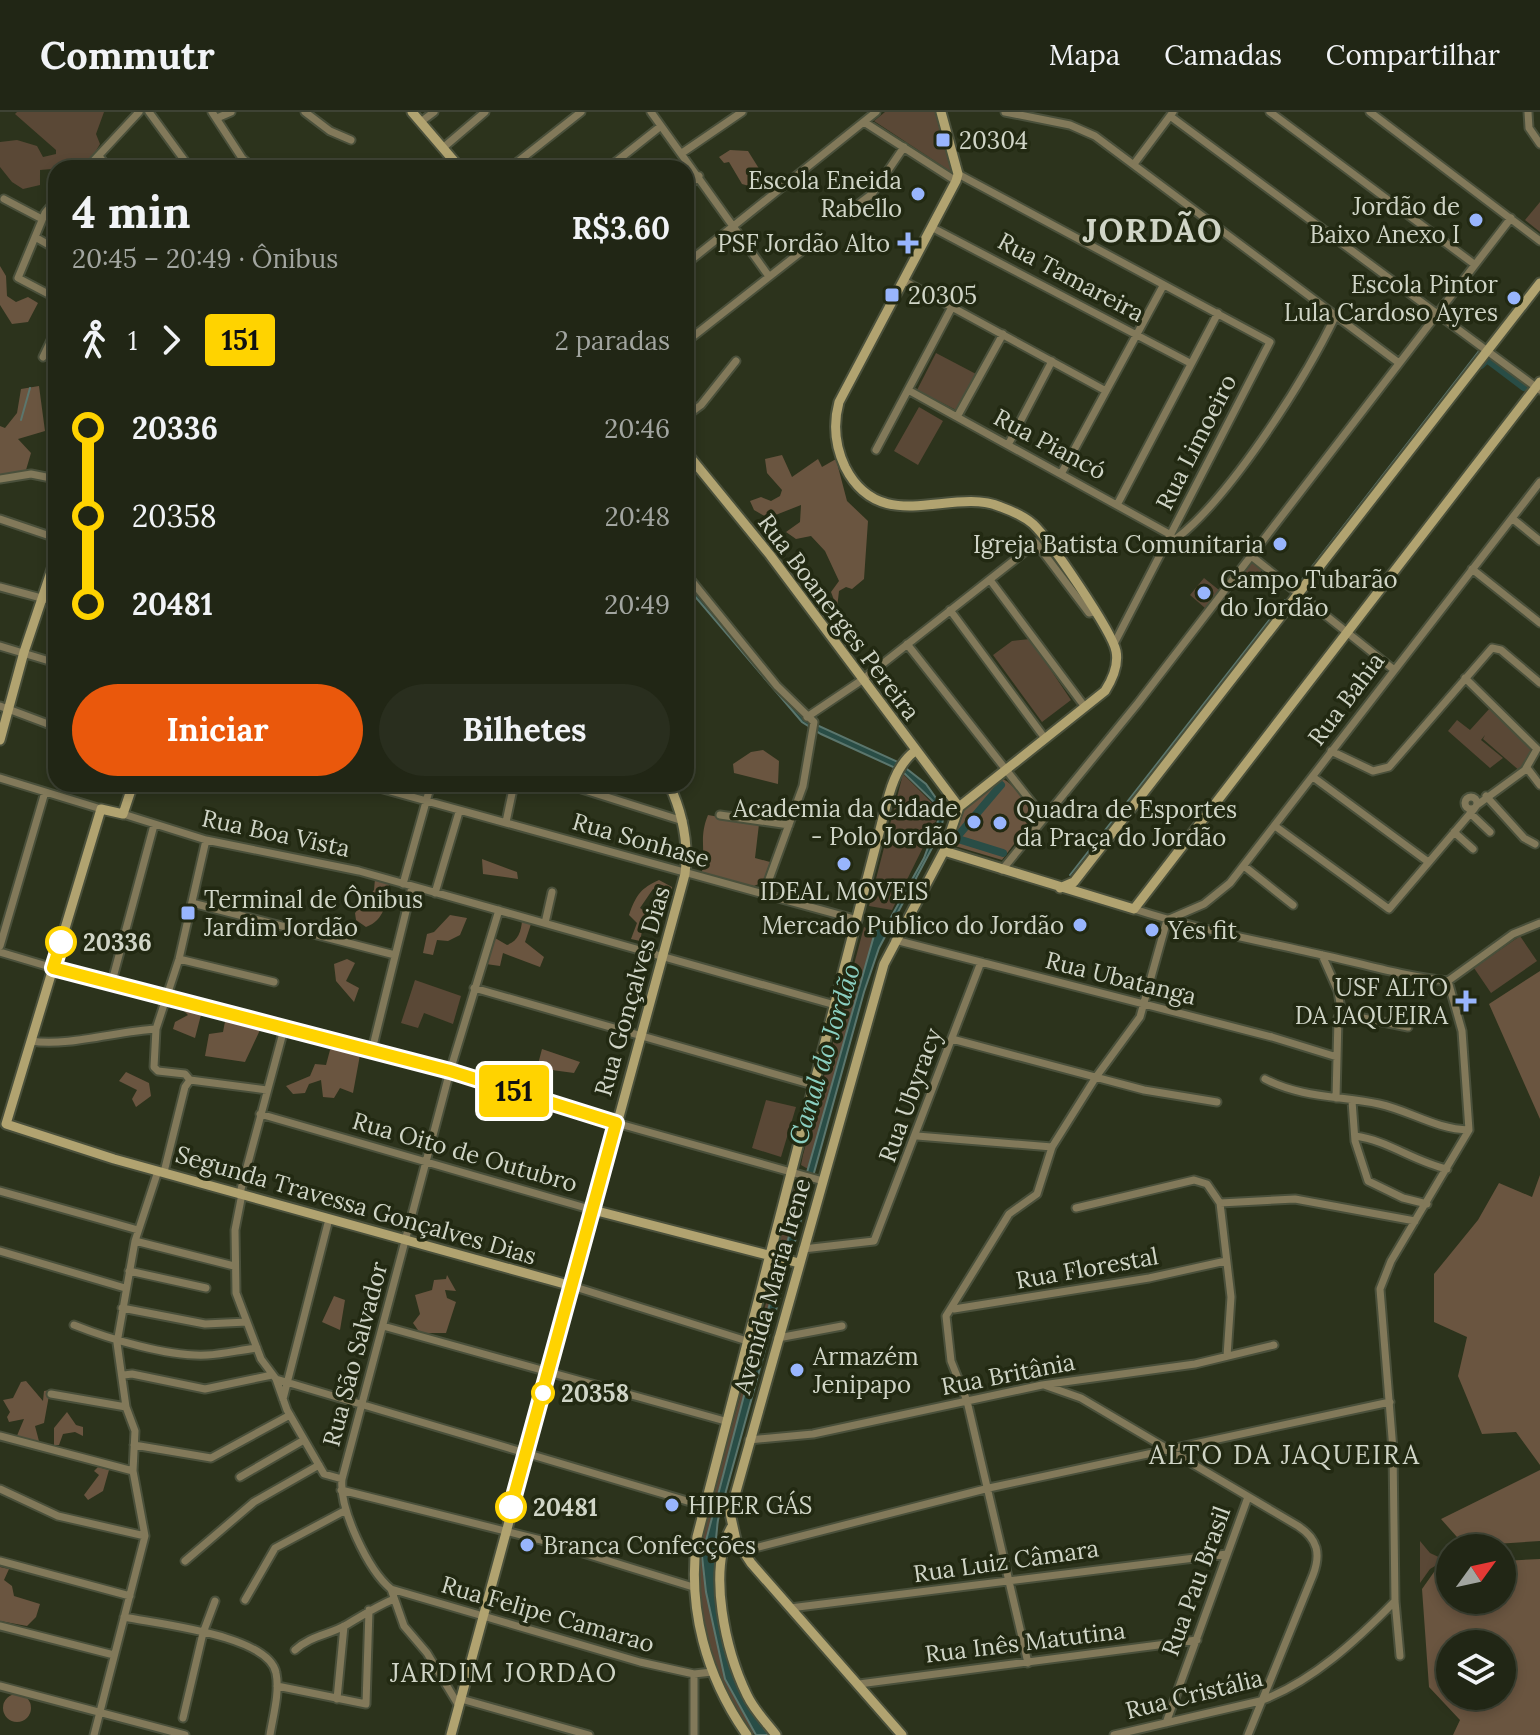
<!DOCTYPE html>
<html lang="pt">
<head>
<meta charset="utf-8">
<style>
  body { margin:0; font-family:Lora,serif; background:#292e1e; color:#f1f3f6; height:100vh; display:flex; flex-direction:column; font-size:30px; white-space:nowrap }
  * { box-sizing:border-box; margin:0 }
  p { font-size:26px; color:#a2a5a0 }
  .icon { flex:none; width:44px; height:44px; fill:none; stroke:currentColor; stroke-width:2; stroke-linecap:round; stroke-linejoin:round }
  .map { position:relative; flex:1; overflow:hidden }
  .details { position:absolute; left:48px; top:48px; width:646px; height:632px; display:flex; flex-direction:column; background:#212615; border-radius:24px; box-shadow:0 4px 12px #0003,0 0 0 2px #3e4334 }
  .details>* { flex:none }
  .badge { padding:0 16px; border-radius:6px; font-size:28px; line-height:52px }
  .needle { width:52px; rotate:57deg }
  .tools { position:absolute; left:1436px; top:1422px; display:grid; gap:16px }
  .tools a { display:grid; place-items:center; width:80px; height:80px; border-radius:50%; background:#212615; box-shadow:0 4px 12px #0003,0 0 0 2px #3e4334; font-size:40px }
  .map>.badge { position:absolute; translate:-50% -50%; box-shadow:0 0 0 4px #fff }
  .legs { display:flex; align-items:center; gap:12px; height:88px; padding:0 24px; font-size:26px }
  .legs p { margin-inline-start:auto }
  .headline { display:flex; align-items:center; justify-content:space-between; height:136px; padding:0 24px }
  h1 { font-size:44px; font-weight:700; line-height:60px }
  .cta { display:flex; gap:16px; margin-top:auto; padding:16px 24px }
  .cta a { flex:1; height:92px; border-radius:48px; background:#ea580c; color:#fff; font-size:32px; font-weight:700; line-height:92px; text-align:center }
  .cta a+a { background:#292e1e; color:#f1f3f6 }
  ul { padding:0 24px; list-style:none }
  li { display:flex; align-items:center; gap:28px; height:88px; font-size:30px }
  li i { display:grid; place-items:center; width:12px; height:100%; margin:0 10px; background:currentColor }
  li i::after { content:''; width:20px; height:20px; margin:-10px; border:6px solid; border-radius:50%; background:#212615 }
  li p { margin-inline-start:auto }
  li:first-child i { background:linear-gradient(#0000 50%,currentColor 0) }
  li:last-child i { background:linear-gradient(currentColor 50%,#0000 0) }
  header { display:flex; align-items:center; gap:48px; box-sizing:border-box; height:112px; padding:0 40px; background:#212615; border-bottom:2px solid #3e4334 }
  header strong { font-size:38px }
  nav { display:flex; gap:44px; margin-inline-start:auto; font-size:28px }
  .map>svg:first-child { display:block }
  .green { fill:#5a4836 }
  .forest { fill:#6a5540; fill-rule:evenodd }
  .water { fill:#294d46; stroke:#5b766d; stroke-width:2 }
  .lines { fill:none; stroke-linecap:round; stroke-linejoin:round }
  .stream { stroke:#5b766d; stroke-width:2 }
  .canal { stroke:#294d46; stroke-width:8 }
  .street-casing { stroke:#4a503b; stroke-width:11 }
  .secondary-casing { stroke:#4a503b; stroke-width:13 }
  .street { stroke:#82795a; stroke-width:7 }
  .secondary { stroke:#b1a370; stroke-width:9 }
  .line-1-casing { stroke:#fff; stroke-width:18 }
  .line-1 { stroke:#ffd300; stroke-width:12 }
  .poi-dot { fill:#98b5fd; stroke:#222912; stroke-width:3 }
  .stop-1-dot { fill:#fff; stroke:#ffd300; stroke-width:4 }
  .labels { text-anchor:middle; dominant-baseline:central; stroke-width:7; stroke-linejoin:round; paint-order:stroke }
  .poi-label { font-size:24px; fill:#d0d5c7; stroke:#222912; text-anchor:start }
  .street-label { font-size:24px; fill:#d0d5c7; stroke:#222912 }
  .stop-label { font-size:24px; font-weight:bold; fill:#d0d5c7; stroke:#222912; text-anchor:start }
  .water-label { font-size:26px; font-style:italic; fill:#8bd0c2; stroke:#222912 }
  .neighbourhood-label { font-size:26px; letter-spacing:2px; fill:#d0d5c7; stroke:#222912 }
  .district-label { font-size:32px; font-weight:bold; letter-spacing:2px; fill:#d0d5c7; stroke:#222912 }
</style>
</head>
<body>
<header>
<strong>Commutr</strong>
<nav><a>Mapa</a><a>Camadas</a><a>Compartilhar</a></nav>
</header>
<div class="map">
<svg width="1540" height="1623" viewBox="0 0 1540 1623">
  <rect width="100%" height="100%" fill="#2c331c"/>
  <path class="green" d="M17 0H104L96 22 100 32 90 49 72 46 64 56 40 58V73L23 77 12 70 0 55V30L17 28 37 34 43 45 56 42V38L15 2Z
    M885 0H937L956 63 874 9Z
    M1540 90V120L1525 108Z
    M936 241 976 262 958 299 917 278Z
    M919 295 943 309 918 353 894 339Z
    M1247 442 1264 455 1246 479 1229 471Z
    M1204 466 1219 478 1205 496 1190 483Z
    M1030 527 1071 588 1042 610 993 543 1012 529Z
    M1490 596 1538 638 1521 660 1483 627 1485 623 1481 628 1503 646 1490 656 1448 619 1457 608 1470 618Z
    M903 662 933 692 937 707 892 798 869 794Z
    M864 815 875 820V827L808 1057 801 1053 803 1043Z
    M1520 824 1537 849 1491 881 1474 856Z
    M415 868 461 884 453 912 424 901 418 916 401 911Z
    M766 988 796 995 781 1045 752 1036Z
    M799 1067 804 1069 783 1143 778 1138 788 1091Z
    M776 1155 779 1156 717 1384 713 1382Z
    M712 1390H716L703 1461 725 1567 756 1623C746 1618 740 1604 734 1594 696 1534 690 1457 712 1390Z
    M1420 1429 1430 1441 1445 1448 1430 1457 1420 1471Z"/>
  <path class="forest" d="M730 38 748 39 763 63 749 74 742 72 729 50 724 51 719 45Z
    M0 154 6 164 7 184 16 190 28 185 38 191 28 210 12 212 0 193Z
    M39 274 45 319 18 327 31 341 26 358 0 363V314L5 316 17 301 21 277Z
    M782 343 792 365 818 347 822 355 836 347 847 389 868 409 864 467 852 477 846 475 839 479 837 496 831 480 839 469 825 439 811 424 796 427 786 420 800 410 801 393 768 406 754 398 750 389 761 385 771 389 780 384 782 378 767 361 765 347Z
    M763 638 779 649 778 672 734 661 733 652 751 640Z
    M1001 666C1013 671 1031 693 1033 707L1002 748 955 734 951 728 965 694Z
    M708 703 759 712 755 746 770 750 763 770 754 774 701 764C707 740 698 727 708 703Z
    M482 747 517 760 518 767 483 762Z
    M375 767 389 772C386 791 385 808 366 815L356 808 355 801 374 778Z
    M659 768 672 775V785L653 777 640 796 646 800 640 829 631 827 637 811 629 803C636 783 641 776 659 768Z
    M450 803 467 806 460 823 448 829 437 828 433 843 423 841 427 822 434 820Z
    M522 809 531 812 525 830 544 845 540 855 503 841 500 854 486 852 495 826 507 833C518 829 521 820 522 809Z
    M347 847 355 851 346 869 359 876 354 890 336 869 334 852Z
    M1540 859V1007L1489 892Z
    M182 887 202 899 195 926 173 917 175 910 188 903 181 896Z
    M227 899 260 918 245 950 205 944 209 922 223 920Z
    M346 936 360 943 353 981 340 976 334 986 323 985 321 968 309 972 305 981 293 982 286 974 310 964 315 952 326 953 330 938Z
    M542 937 580 950 574 961 537 956Z
    M126 960 149 971 151 984 136 995 132 987 137 978 119 969Z
    M1540 1063V1353L1516 1320 1482 1322 1458 1264 1467 1225 1434 1210V1162L1478 1108 1499 1071 1532 1085Z
    M447 1163 456 1179 445 1178 447 1186 456 1190 446 1221H420L413 1211 420 1202 415 1183 432 1178 434 1168 446 1167Z
    M334 1184 345 1188 340 1218 322 1210Z
    M26 1269 43 1289 44 1279 50 1278 44 1311 35 1314 40 1333 16 1326 24 1307 9 1310 7 1305 10 1300 3 1288 13 1286 21 1270Z
    M67 1300 76 1313 83 1315V1324L75 1320 63 1322 59 1333H54V1316Z
    M98 1355 109 1358 103 1379 88 1388 84 1383 99 1363 94 1359Z
    M1540 1358V1429L1465 1434 1441 1407Z
    M1540 1447V1623H1453L1460 1608 1429 1575 1422 1477 1434 1460 1450 1450V1488H1502V1449ZM1502 1532V1584H1450V1532Z
    M0 1455 9 1457 4 1468 12 1474 14 1484 40 1492 36 1505 27 1514 0 1509Z
    M3 1596a14 14 0 1 1 28 0a14 14 0 1 1-28 0Z"/>
  <path class="water" d="M686 465 810 610 898 650 926 672 945 699 940 721 879 836 864 880 718 1408C710 1463 718 1536 744 1587 750 1600 761 1611 769 1623H756L725 1567 706 1480 702 1444 746 1276 875 820 879 812 890 807 924 746 939 706 936 692 902 659 821 622 802 610 686 474Z"/>
  <g class="lines">
    <path class="stream" d="M21 308 30 276
      M1297 474 1479 239
      M1070 763 1285 488"/>
    <path class="canal" d="M1481 253 1487 247 1524 275
      M956 726 1001 673
      M958 727 1003 741"/>
    <g class="street-casing">
      <path id="street" d="M149 0 190 56
        M212 0 242 46 253 56
        M305 0 330 19 351 28
        M651 0 768 163
        M1005 0 1070 13 1095 24 1399 251
        M1270 0 1474 152
        M1370 0 1540 129
        M1528 0 1529 16 1540 32
        M1170 4 1540 278
        M217 6 231 0
        M422 9 434 0
        M864 10 956 69
        M444 35 485 0
        M682 41 742 0
        M99 44 108 56
        M1134 52 1173 0
        M87 56 139 0
        M510 56 581 0
        M608 56 661 14
        M958 62 1270 230 1114 532
        M686 75 699 64
        M4 87 42 107
        M56 88 45 101 18 166 56 186
        M852 97 872 82 904 35
        M933 116 1190 251
        M35 125 56 137
        M686 152 876 0
        M904 169 1106 279
        M686 230 816 128
        M43 245 56 218
        M908 278 1171 423
        M686 304 701 293 736 249
        M957 305 1003 222
        M1008 333 1052 249
        M876 338 952 195
        M1061 362 1163 174
        M0 367 31 362 56 367
        M1118 391 1218 201
        M0 407 56 426
        M1513 407 1540 429
        M1166 434C1225 396 1305 267 1336 203
        M1250 443 1393 557
        M1472 457 1540 511
        M686 462 777 574 814 610 803 674 764 781
        M990 468 1085 595
        M0 475 56 490
        M950 498 1044 625
        M907 532 1044 706
        M0 534 56 551
        M1465 566 1537 637 1525 658 1477 693
        M0 594 56 615
        M807 605 862 568 1036 431 1089 501 1094 500
        M1331 639 1373 659 1389 655 1492 536 1501 538 1540 571
        M1527 656 1540 673
        M1313 665 1427 749
        M0 666 101 697
        M365 672 858 808
        M572 674 683 709
        M1486 684 1524 726 1535 732
        M1465 691a6 6 0 1 1 12 0a6 6 0 1 1-12 0Z
        M1470 701 1490 720
        M123 702 206 728 359 759 835 893
        M720 703 789 713
        M506 710 514 672
        M1275 714 1389 797 1474 697
        M1454 720 1473 737
        M1244 754 1293 793
        M1002 758 1138 591 1511 106
        M403 772 431 672
        M435 781 459 700
        M192 791 395 843
        M1134 797C1198 818 1262 829 1327 844 1368 853 1406 865 1448 869
        M499 798 450 959 342 1367C339 1397 368 1458 391 1477L640 1550 694 1562 712 1560
        M545 811 552 780
        M895 828 1272 925 1337 945
        M0 834 45 680
        M0 840 131 879 215 896 284 917 450 959 616 1011 823 1069
        M1322 843 1338 879 1342 904
        M179 847 274 870
        M1448 869 1513 822 1540 811
        M111 873 154 713
        M474 876 813 973
        M952 927 1144 978 1217 990
        M31 929C67 935 118 919 156 917
        M372 938 412 775
        M1265 967C1301 986 1342 984 1379 992 1411 999 1435 1017 1469 1018
        M190 968 185 962 158 959 154 955 156 917 179 847 206 728
        M190 968 267 978
        M1336 986 1338 906 1348 903 1408 915
        M1352 989 1355 1029 1368 1069 1403 1086 1427 1092
        M260 1002 593 1098
        M917 1024 1052 1035
        M1355 1024C1387 1028 1415 1050 1447 1057
        M164 1060 185 975 190 968
        M0 1079 138 1118
        M240 1081 284 917
        M242 1082 235 1118 236 1181 261 1247 276 1267 287 1298 324 1362 342 1367
        M1220 1091 1295 1087 1415 1109
        M1076 1096 1194 1068 1207 1072 1220 1091 1231 1185 1227 1244
        M135 1129 234 1154
        M803 1137 874 1129 981 850
        M0 1139 125 1176
        M129 1159 206 1176
        M572 1174 747 1229
        M122 1196 205 1212 247 1210
        M954 1197 1149 1166 1226 1149
        M74 1213C109 1227 169 1245 207 1243 224 1242 240 1238 257 1236
        M383 1214 725 1309
        M778 1226 842 1214
        M124 1263 132 1262 205 1277 272 1263
        M276 1267 704 1394
        M1044 1273 1081 1286 1298 1414C1318 1427 1321 1442 1313 1463L1248 1623
        M51 1282 126 1295
        M283 1287 329 1107
        M0 1324 133 1359
        M749 1328 813 1322 1042 1273 1195 1252 1274 1233
        M134 1333 211 1346 290 1303
        M240 1365 304 1328
        M0 1377 58 1404 145 1424
        M341 1378 541 1428 693 1475
        M743 1439 989 1376 1390 1290
        M0 1449 130 1484
        M185 1449 254 1390 319 1353
        M391 1477 404 1514 427 1541 459 1594
        M245 1488 275 1436 346 1398
        M790 1496 1227 1442
        M124 1505C157 1512 269 1523 276 1561 280 1580 273 1604 270 1623
        M0 1514 114 1543
        M295 1538C311 1523 330 1523 348 1512 363 1503 377 1494 394 1487
        M1400 1544 1395 1489 1393 1338 1380 1177 1391 1149 1469 1018 1462 919 1448 869
        M1028 1551 967 1289 951 1249 946 1204 1009 1102 1037 1082 1052 1035 1096 965 1140 905 1167 808 1204 792 1230 771 1540 370
        M694 1562V1623
        M859 1572 1197 1528
        M0 1574 185 1623
        M277 1574 366 1592 369 1498
        M337 1587 344 1514
        M461 1587 589 1623
        M183 1606 203 1521 215 1489
        M1166 1611 1248 1385
        M94 1623 145 1424 133 1359 135 1319 126 1295 117 1231 135 1129 158 1059
        M1114 1623 1260 1589C1312 1570 1357 1528 1395 1489"/>
    </g>
    <g class="secondary-casing">
      <path id="secondary" d="M412 0 460 56
        M941 0 958 62 956 69 839 290C833 312 835 334 845 355 881 426 951 374 1001 395 1012 399 1024 404 1033 412 1049 427 1112 519 1116 539 1119 554 1112 568 1105 579L959 695
        M686 340 770 443 959 695
        M0 628 24 540 56 445
        M133 672 123 702 101 697 6 1012 114 1047 572 1174
        M944 739 1134 797 1540 270
        M1060 776 1074 770 1540 171
        M593 1098 799 1151
        M707 1387 731 1390
        M731 1416C707 1459 726 1540 747 1583 754 1598 766 1610 776 1623
        M451 1623 685 762C689 730 683 702 669 672
        M747 1623C706 1565 687 1496 697 1425L879 721C887 693 891 657 915 639
        M902 1623 751 1451 736 1428 730 1401 884 852 944 739 959 695"/>
    </g>
    <use href="#street" class="street"/>
    <use href="#secondary" class="secondary"/>
  </g>
  <g class="lines">
    <g class="line-1-casing">
      <path id="line-1" d="M61 830 53 856 450 959 616 1011 511 1395"/>
    </g>
    <use href="#line-1" class="line-1"/>
  </g>
  <g class="poi-dot">
    <rect x="935" y="20" width="16" height="16" rx="4"/>
    <circle cx="918" cy="82" r="8"/>
    <circle cx="1476" cy="108" r="8"/>
    <path d="M904 119h8v8h8v8h-8v8h-8v-8h-8v-8h8z"/>
    <rect x="884" y="175" width="16" height="16" rx="4"/>
    <circle cx="1514" cy="186" r="8"/>
    <circle cx="1280" cy="432" r="8"/>
    <circle cx="1204" cy="481" r="8"/>
    <circle cx="974" cy="710" r="8"/>
    <circle cx="1000" cy="711" r="8"/>
    <circle cx="844" cy="752" r="8"/>
    <rect x="180" y="793" width="16" height="16" rx="4"/>
    <circle cx="1080" cy="813" r="8"/>
    <circle cx="1152" cy="818" r="8"/>
    <path d="M1462 877h8v8h8v8h-8v8h-8v-8h-8v-8h8z"/>
    <circle cx="797" cy="1258" r="8"/>
    <circle cx="672" cy="1393" r="8"/>
    <circle cx="527" cy="1433" r="8"/>
  </g>
  <g class="stop-1-dot">
    <circle cx="61" cy="830" r="14"/>
    <circle cx="543" cy="1281" r="10"/>
    <circle cx="511" cy="1395" r="14"/>
  </g>
  <g class="labels">
    <g class="poi-label">
      <text x="959" y="28">20304</text>
      <text x="902" y="68" text-anchor="end">Escola Eneida<tspan x="902" dy="28">Rabello</tspan></text>
      <text x="1460" y="94" text-anchor="end">Jordão de<tspan x="1460" dy="28">Baixo Anexo I</tspan></text>
      <text x="890" y="131" text-anchor="end">PSF Jordão Alto</text>
      <text x="1498" y="172" text-anchor="end">Escola Pintor<tspan x="1498" dy="28">Lula Cardoso Ayres</tspan></text>
      <text x="908" y="183">20305</text>
      <text x="1264" y="432" text-anchor="end">Igreja Batista Comunitaria</text>
      <text x="1220" y="467">Campo Tubarão<tspan x="1220" dy="28">do Jordão</tspan></text>
      <text x="958" y="696" text-anchor="end">Academia da Cidade<tspan x="958" dy="28">- Polo Jordão</tspan></text>
      <text x="1016" y="697">Quadra de Esportes<tspan x="1016" dy="28">da Praça do Jordão</tspan></text>
      <text x="844" y="779" text-anchor="middle">IDEAL MOVEIS</text>
      <text x="204" y="787">Terminal de Ônibus<tspan x="204" dy="28">Jardim Jordão</tspan></text>
      <text x="1064" y="813" text-anchor="end">Mercado Publico do Jordão</text>
      <text x="1168" y="818">Yes fit</text>
      <text x="1448" y="875" text-anchor="end">USF ALTO<tspan x="1448" dy="28">DA JAQUEIRA</tspan></text>
      <text x="813" y="1244">Armazém<tspan x="813" dy="28">Jenipapo</tspan></text>
      <text x="688" y="1393">HIPER GÁS</text>
      <text x="543" y="1433">Branca Confecções</text>
    </g>
    <g class="street-label">
      <text transform="translate(1071 165) rotate(28)">Rua Tamareira</text>
      <text transform="translate(1196 330) rotate(-63)">Rua Limoeiro</text>
      <text transform="translate(1050 332) rotate(28)">Rua Piancó</text>
      <text transform="translate(839 505) rotate(53)">Rua Boanerges Pereira</text>
      <text transform="translate(1346 587) rotate(-53)">Rua Bahia</text>
      <text transform="translate(276 721) rotate(12)">Rua Boa Vista</text>
      <text transform="translate(641 728) rotate(16)">Rua Sonhase</text>
      <text transform="translate(1121 866) rotate(14)">Rua Ubatanga</text>
      <text transform="translate(632 879) rotate(-74)">Rua Gonçalves Dias</text>
      <text transform="translate(910 983) rotate(-70)">Rua Ubyracy</text>
      <text transform="translate(465 1040) rotate(16)">Rua Oito de Outubro</text>
      <text transform="translate(356 1093) rotate(16)">Segunda Travessa Gonçalves Dias</text>
      <text transform="translate(1087 1156) rotate(-10)">Rua Florestal</text>
      <text transform="translate(772 1174) rotate(-74)">Avenida Maria Irene</text>
      <text transform="translate(355 1242) rotate(-75)">Rua São Salvador</text>
      <text transform="translate(1008 1262) rotate(-11)">Rua Britânia</text>
      <text transform="translate(1006 1449) rotate(-8)">Rua Luiz Câmara</text>
      <text transform="translate(1196 1469) rotate(-70)">Rua Pau Brasil</text>
      <text transform="translate(548 1502) rotate(16)">Rua Felipe Camarao</text>
      <text transform="translate(1025 1530) rotate(-7)">Rua Inês Matutina</text>
      <text transform="translate(1194 1582) rotate(-14)">Rua Cristália</text>
    </g>
    <g class="stop-label">
      <text x="83" y="830">20336</text>
      <text x="561" y="1281">20358</text>
      <text x="533" y="1395">20481</text>
    </g>
    <g class="water-label">
      <text transform="translate(824 942) rotate(-73)">Canal do Jordão</text>
    </g>
    <g class="neighbourhood-label">
      <text x="1285" y="1342">ALTO DA JAQUEIRA</text>
      <text x="504" y="1560">JARDIM JORDAO</text>
    </g>
    <g class="district-label">
      <text x="1153" y="118">JORDÃO</text>
    </g>
  </g>
</svg>
<div class="tools">
<a><svg class="needle" viewBox="-14 -14 28 28"><path d="M0-13l5 13h-10z" fill="#e53935"/><path d="M0 13l5-13h-10z" fill="#a2a5a0"/></svg></a>
<a><svg class="icon" aria-label="layers" viewBox="0 0 24 24"><path d="M12 4l9 5-9 5-9-5zM3 14l9 5 9-5"/></svg></a>
</div>
<b class="badge" style="left:514px;top:979px;background:#ffd300;color:#111">151</b>
<section class="details">
<div class="headline"><div><h1>4 min</h1><p>20:45 – 20:49 · Ônibus</p></div><b>R$3.60</b></div>
<div class="legs"><svg class="icon" aria-label="walk" viewBox="0 0 24 24"><circle cx="13" cy="4" r="2"/><path d="M13 8l-2 6 4 7M11 14l-3 7M7 12l3-4h3l4 4"/></svg>1<svg class="icon" aria-label="forward" viewBox="0 0 24 24"><path d="M9 5l7 7-7 7"/></svg><b class="badge" style="background:#ffd300;color:#111">151</b><p>2 paradas</p></div>
<ul>
<li><i style="color:#ffd300"></i><b>20336</b><p>20:46</p></li>
<li><i style="color:#ffd300"></i><span>20358</span><p>20:48</p></li>
<li><i style="color:#ffd300"></i><b>20481</b><p>20:49</p></li>
</ul>
<div class="cta"><a>Iniciar</a><a>Bilhetes</a></div>
</section>
</div>
</body>
</html>
